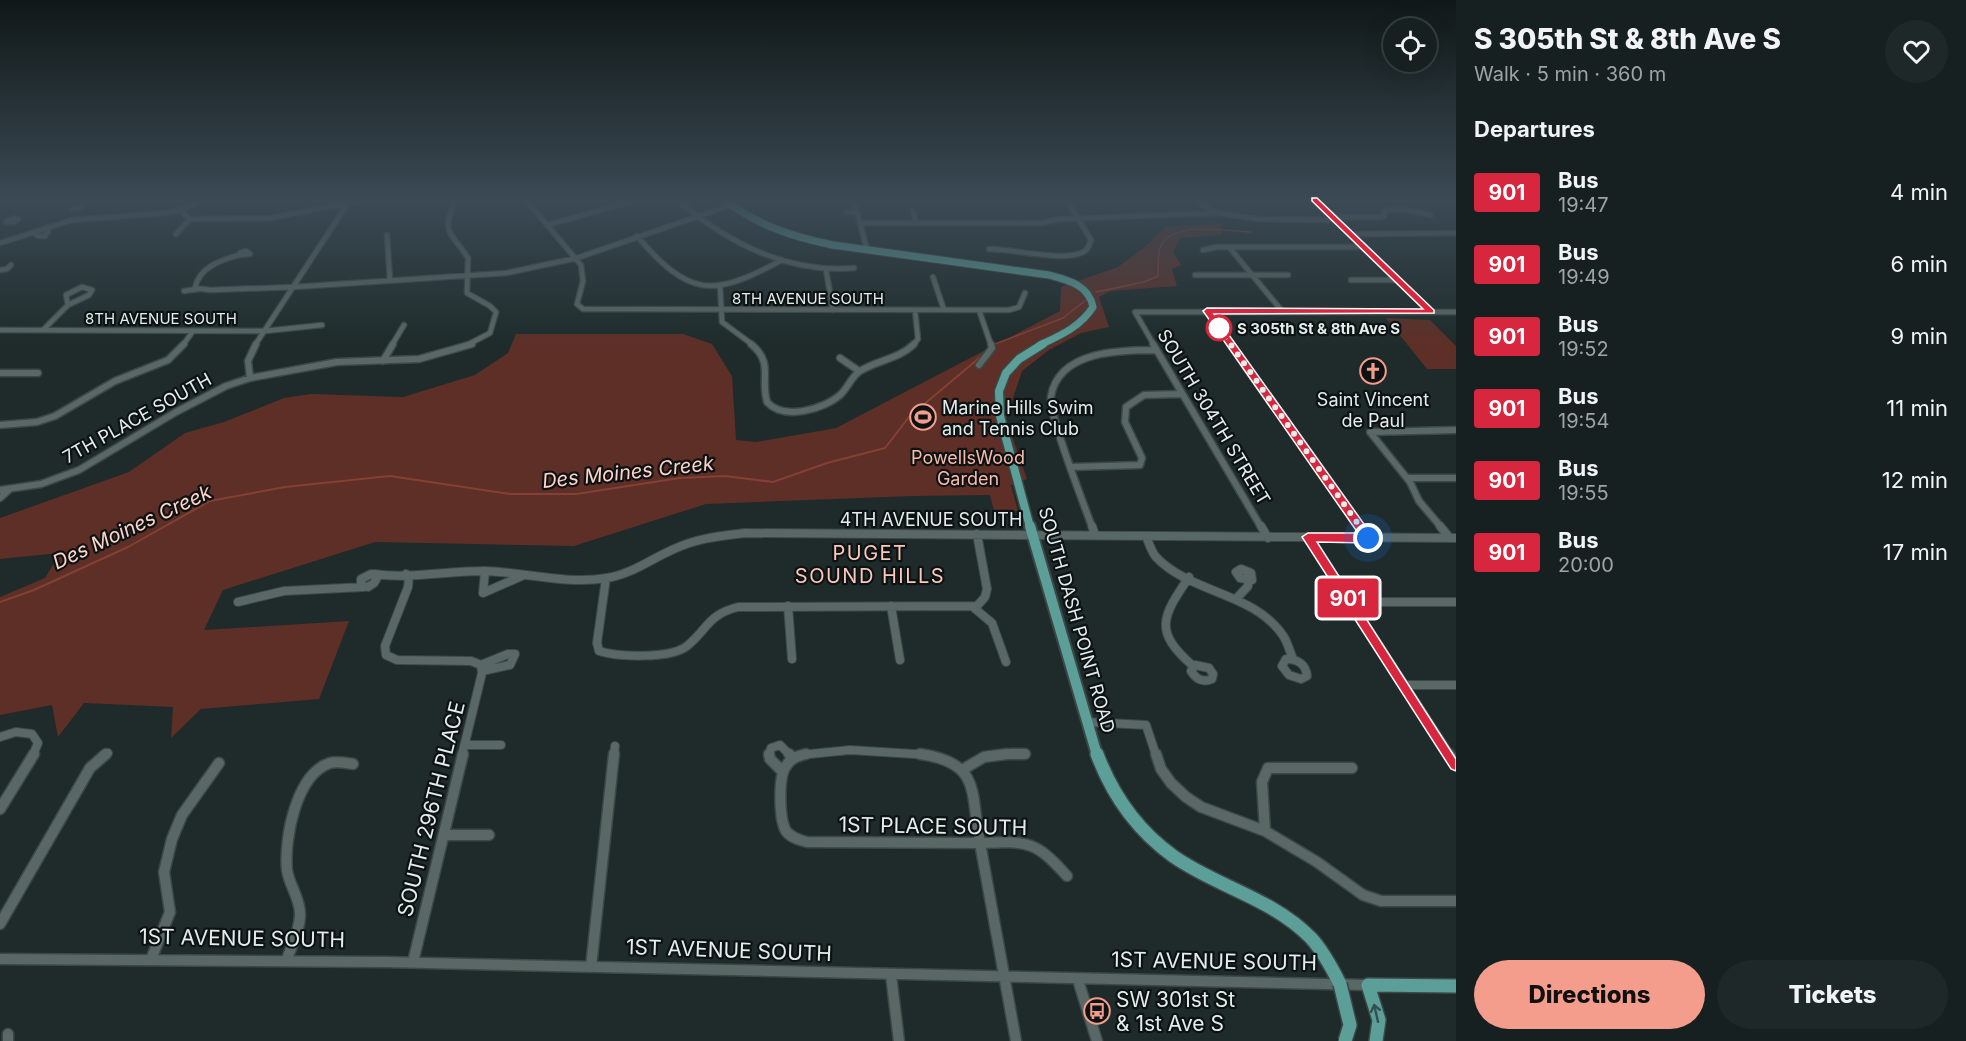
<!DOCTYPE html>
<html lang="en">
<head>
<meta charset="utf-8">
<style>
  body { margin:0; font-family:Inter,sans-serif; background:#1f2829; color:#f1f3f6; height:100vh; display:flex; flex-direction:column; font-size:22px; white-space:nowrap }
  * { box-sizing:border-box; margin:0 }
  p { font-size:20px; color:#9ea3a5 }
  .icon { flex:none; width:33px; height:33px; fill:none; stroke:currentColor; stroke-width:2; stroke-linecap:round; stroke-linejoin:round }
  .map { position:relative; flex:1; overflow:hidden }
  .details { display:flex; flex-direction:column; background:#162020; width:510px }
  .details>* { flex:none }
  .badge { padding:0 12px; border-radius:4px; font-size:21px; line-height:39px }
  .fabs { position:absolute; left:1383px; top:18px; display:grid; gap:12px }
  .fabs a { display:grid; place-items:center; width:54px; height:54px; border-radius:50%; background:#162020; box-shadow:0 6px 24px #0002,0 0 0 2px #353e3e; font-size:30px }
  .you { position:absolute; width:30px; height:30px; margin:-15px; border:4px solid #fff; border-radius:50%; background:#1a73e8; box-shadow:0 0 0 9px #1a73e833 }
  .map>.badge { position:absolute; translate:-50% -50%; box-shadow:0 0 0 3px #fff }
  h2 { padding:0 18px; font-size:22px; line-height:54px }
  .round { display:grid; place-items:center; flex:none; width:63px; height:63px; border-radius:32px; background:#1f2829 }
  .summary { display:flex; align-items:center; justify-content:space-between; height:102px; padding:0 18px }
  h1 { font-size:28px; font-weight:800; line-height:45px }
  .button { display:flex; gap:12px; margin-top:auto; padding:12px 18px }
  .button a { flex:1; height:69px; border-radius:36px; background:#f49d8c; color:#111; font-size:24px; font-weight:800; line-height:69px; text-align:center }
  .button a+a { background:#1f2829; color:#f1f3f6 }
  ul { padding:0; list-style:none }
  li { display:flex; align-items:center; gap:18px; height:72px; padding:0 18px }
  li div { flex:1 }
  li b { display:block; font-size:22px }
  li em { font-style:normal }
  li .badge { min-width:66px; font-weight:700; text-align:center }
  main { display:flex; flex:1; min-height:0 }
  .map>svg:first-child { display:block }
  .green { fill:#5d2f26 }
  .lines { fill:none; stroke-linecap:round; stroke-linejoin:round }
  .stream-far1 { stroke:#844034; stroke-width:1.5 }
  .stream { stroke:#844034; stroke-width:2 }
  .minor-far3-casing { stroke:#3c4846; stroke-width:7 }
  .minor-far2-casing { stroke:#3c4846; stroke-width:9 }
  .minor-far1-casing { stroke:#3c4846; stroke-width:10 }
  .minor-casing { stroke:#3c4846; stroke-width:13 }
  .major-far3-casing { stroke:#3c4846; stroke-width:9 }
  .major-far2-casing { stroke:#3c4846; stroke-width:11 }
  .major-far1-casing { stroke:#3c4846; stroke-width:14 }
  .major-casing { stroke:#3c4846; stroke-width:16 }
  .minor-far3 { stroke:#596765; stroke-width:4.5 }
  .minor-far2 { stroke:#596765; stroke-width:6 }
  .minor-far1 { stroke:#596765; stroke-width:8 }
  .minor { stroke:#596765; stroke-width:10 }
  .major-far3 { stroke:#5c9e98; stroke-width:7 }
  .major-far2 { stroke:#5c9e98; stroke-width:8 }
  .major-far1 { stroke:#5c9e98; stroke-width:10 }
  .major { stroke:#5c9e98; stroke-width:13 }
  .major-bridge-casing { stroke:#3c4846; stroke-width:16; stroke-linecap:butt }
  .major-bridge { stroke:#5c9e98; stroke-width:13 }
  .oneway { stroke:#31514e }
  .line { fill:#d7263d; stroke:#fff; stroke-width:1.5 }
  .walk { stroke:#e4edec; stroke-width:6; stroke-dasharray:0 10.8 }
  .stop-dot { fill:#fff; stroke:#d7263d; stroke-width:3 }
  .labels { text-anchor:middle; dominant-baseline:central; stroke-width:4.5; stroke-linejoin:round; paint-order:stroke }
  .far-street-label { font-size:15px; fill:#e4edec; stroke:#0d1212 }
  .far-stop-label { font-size:15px; font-weight:bold; fill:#e4edec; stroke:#0d1212; text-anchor:start }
  .poi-label { font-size:18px; fill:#e4edec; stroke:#0d1212 }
  .street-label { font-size:18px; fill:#e4edec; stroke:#0d1212 }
  .park-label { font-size:18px; fill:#f9baae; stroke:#0d1212 }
  .water-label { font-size:20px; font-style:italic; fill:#fed3ca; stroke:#0d1212 }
  .neighbourhood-label { font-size:20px; letter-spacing:1.5px; fill:#fbc8bd; stroke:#0d1212 }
  .near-street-label { font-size:21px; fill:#e4edec; stroke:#0d1212 }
  .near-poi-label { font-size:21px; fill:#e4edec; stroke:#0d1212; text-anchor:start }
</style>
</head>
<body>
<main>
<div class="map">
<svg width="1456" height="1041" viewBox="0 0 1456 1041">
  <rect width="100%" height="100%" fill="#1e2b2a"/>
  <path class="green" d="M1223 223 1221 235 1180 238 1173 252 1181 265 1172 269 1177 286 1111 291 1099 297 1109 327 1081 333 1049 350 1022 371 1006 419 1027 479 1011 485 1018 511H994L990 495 913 496 706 504 574 546 375 542 223 590 204 630 349 621 319 699 201 709 171 738 173 707 84 703 58 737 52 705 0 715V597L45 578 60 553 0 559V518L129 472 185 433 224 422 284 398 311 394 403 397 475 375 508 353 516 334H683L712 344 732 376 736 440 756 442 836 428 1060 311 1061 287 1118 267 1146 246 1165 227Z
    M1386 318 1430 320 1456 346V369H1427Z"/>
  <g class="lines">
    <path class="stream-far1" d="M1096 292 1144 282 1158 276C1159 268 1157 256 1160 248 1170 220 1228 231 1251 232
      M995 344 1063 318 1086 300"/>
    <path class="stream" d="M0 602 34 590 128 547 210 501 285 487 390 476 510 494H576L680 478 725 476 773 482 827 463 885 448 909 417 985 353"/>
    <g class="minor-far3-casing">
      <path id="minor-far3" d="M456 200C439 234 452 232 468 258L467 293 490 306 496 312 490 333 467 345
        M526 200 581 265 583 281 577 304 583 309 1009 310 1019 307 1025 293
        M677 200C727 242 787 274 854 268
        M854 200 867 250
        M1195 200 1216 213
        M1315 200 1431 311
        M80 206 82 207 72 209Z
        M180 210 190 219 271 218 362 200
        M913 211 916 223
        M846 212H857
        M1332 217H1379L1384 216 1385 210 1402 209 1431 215
        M14 218 18 219 14 222H6Z
        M860 223H1042L1059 219 1217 213 1259 219 1335 220
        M547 225 637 200
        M34 232 38 236H45L48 232 47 227
        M176 234 190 219
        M1350 234 1456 233
        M387 235 390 280
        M637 236C689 297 712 298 782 260
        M0 243 72 220 165 213 180 210 203 200
        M1229 247 1282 311
        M989 249C1010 248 1074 265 1087 249 1089 246 1090 243 1091 240L1067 200
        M1203 250 1217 247H1364
        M246 251 250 254 239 255 240 253Z
        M239 255C221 260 199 267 195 288L210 290 294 287 506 273 577 258 731 205
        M0 270 7 269 11 265
        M826 270 833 310
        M1195 275H1288
        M933 277 944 310
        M1351 280H1398
        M720 285 722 322 753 345
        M82 287 92 290 89 295 68 305 66 295Z
        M184 291 198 289
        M979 310 991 345
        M1207 311 1231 345
        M0 330 265 331 322 325
        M43 330 68 305
        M183 345 193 331
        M255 345 348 203
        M392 345 404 325
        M913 345 918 339 915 310
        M1154 345 1135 312H1456"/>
    </g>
    <g class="minor-far2-casing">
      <path id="minor-far2" d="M751 344C774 363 760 378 767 402 784 421 824 409 840 395 848 388 851 377 860 371 878 360 899 359 914 344
        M1153 344 1261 527
        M1230 344 1360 527
        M840 358 859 371
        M383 361 393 344
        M979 365 992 348 991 344
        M0 373H38
        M250 378 248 361 256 344
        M0 425 37 422 55 416 115 381 168 360 184 344
        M1071 467 1140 465 1142 458 1125 422 1126 407 1144 395 1181 394
        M1407 478H1456
        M0 490 41 484 79 470 176 412 226 386 250 378 337 362 419 359 472 344
        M0 498 10 489
        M1092 527C1084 504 1048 414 1051 396 1059 350 1122 350 1156 350
        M1441 527 1419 501 1410 482 1370 432 1456 430"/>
    </g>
    <g class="minor-far1-casing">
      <path id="minor-far1" d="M1092 526 1095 535
        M1261 526 1268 538
        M1359 526 1368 538
        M1440 526 1449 537
        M1146 536C1149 543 1151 551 1156 557 1191 594 1255 592 1284 637 1288 644 1290 652 1293 659
        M1308 537 1450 755
        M1241 569 1251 573 1252 580 1240 578 1236 572Z
        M485 571 483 593 524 575
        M371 574 377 578 374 583 368 587 361 585V579Z
        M374 574C410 579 448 571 484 571 525 572 566 585 607 578 632 574 651 559 674 549 697 538 720 536 745 533L1456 538
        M406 574 409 576 408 587 385 646 386 655 397 660 471 661 481 665 508 654H515L510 665 482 671
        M1189 577C1162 617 1153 631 1193 666
        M606 578 597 643 599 651C618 657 671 659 687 646 708 629 707 615 738 607L977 606 985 597 987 589 977 534
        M1237 598 1248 586V581
        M238 602 284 591 364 587
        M1351 602H1456
        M788 606 792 659
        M891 606 900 660
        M973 607 992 623 1006 662
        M1286 659C1297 659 1306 664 1307 676L1301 679 1289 675 1282 666Z
        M1195 665 1209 668 1213 674 1212 679C1203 683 1196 679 1191 671Z
        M1404 685H1456
        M1087 722 1146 725 1156 755
        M0 737 16 732 32 734 38 743 33 755
        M466 745H501
        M103 755 108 753
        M462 755 482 673 481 665
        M614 755 615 746
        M769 755 771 748 780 745 790 755
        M800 755 850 750 930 755
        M989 755 1025 754"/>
    </g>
    <g class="minor-casing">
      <path id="minor" d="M769 754 770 759 783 772
        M789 754 793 758
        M806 754C798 756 791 758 786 766 778 777 779 819 786 831 791 838 800 840 807 842L980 843
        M920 754C982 763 970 792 980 843
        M1010 754H1025
        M1156 754 1161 769 1171 783 1186 797 1201 807 1265 831 1317 862 1363 895 1381 901H1456
        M1449 754 1456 764
        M962 770 984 757 1007 754
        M0 809 34 754
        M1265 831 1262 782 1268 768H1352
        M444 835H489
        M980 843 1016 1041
        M980 843C1027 841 1035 840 1067 876
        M0 924 90 768 106 754
        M152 957 170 912 164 872 172 839 182 815 219 763
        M0 959 385 962 1368 985
        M287 959C292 945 300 930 300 914 300 898 289 885 287 870 284 839 296 774 330 763 337 761 346 763 353 764
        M413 962 463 754
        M591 967 614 754
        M891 975 899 1041
        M1078 980 1097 1041
        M8 1034V1041"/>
    </g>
    <g class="major-far3-casing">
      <path id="major-far3" d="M725 200C757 225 793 237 833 245L1049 275C1068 280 1089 285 1093 307 1080 327 1061 335 1040 345"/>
    </g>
    <g class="major-far2-casing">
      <path id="major-far2" d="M1030 527 1000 416 999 391 1006 373 1019 359 1043 344"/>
    </g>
    <g class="major-far1-casing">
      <path id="major-far1" d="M1030 526 1097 755"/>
    </g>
    <g class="major-casing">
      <path id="major" d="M1097 754C1112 794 1137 830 1173 856 1217 887 1272 898 1311 938 1323 951 1332 968 1340 984
        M1376 1041 1379 1020 1368 985 1456 986"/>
    </g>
    <use href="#minor-far3" class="minor-far3"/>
    <use href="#minor-far2" class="minor-far2"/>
    <use href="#minor-far1" class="minor-far1"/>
    <use href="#minor" class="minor"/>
    <use href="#major-far3" class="major-far3"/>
    <use href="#major-far2" class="major-far2"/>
    <use href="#major-far1" class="major-far1"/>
    <use href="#major" class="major"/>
    <g class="major-bridge-casing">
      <path id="major-bridge" d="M1340 984 1350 1025 1345 1041"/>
    </g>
    <use href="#major-bridge" class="major-bridge"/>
  </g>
  <defs><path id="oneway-shaft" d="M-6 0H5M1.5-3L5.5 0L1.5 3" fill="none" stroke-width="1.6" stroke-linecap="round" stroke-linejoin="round" transform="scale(1.5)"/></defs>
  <use class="oneway" href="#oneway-shaft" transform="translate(1376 1013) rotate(-103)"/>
  <linearGradient id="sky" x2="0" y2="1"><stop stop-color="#101817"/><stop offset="0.58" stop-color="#3b4a55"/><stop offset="1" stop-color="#3b4a55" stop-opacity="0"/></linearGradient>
  <rect width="1456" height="346" fill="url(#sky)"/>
  <path class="line" d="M1312 198H1317L1434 310V313L1214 314 1374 538 1368 543 1317 542 1456 759V771L1451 769 1302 537 1308 533H1358L1203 311 1207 308 1423 309 1312 201Z"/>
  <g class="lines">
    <path class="walk" d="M1219 328 1368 538"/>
  </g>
  <defs>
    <g id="church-ring" transform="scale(1.35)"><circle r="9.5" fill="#0d1212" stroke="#f49d8c" stroke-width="1.5"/><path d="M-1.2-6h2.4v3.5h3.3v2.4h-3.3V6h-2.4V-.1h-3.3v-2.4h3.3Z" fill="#f49d8c"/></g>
    <g id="stadium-ring" transform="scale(1.35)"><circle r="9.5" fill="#0d1212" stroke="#f49d8c" stroke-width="1.5"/><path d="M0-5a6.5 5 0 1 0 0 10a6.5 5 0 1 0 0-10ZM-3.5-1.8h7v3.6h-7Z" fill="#f49d8c"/></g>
    <g id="bus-ring" transform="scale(1.35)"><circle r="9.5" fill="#0d1212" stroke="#f49d8c" stroke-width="1.5"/><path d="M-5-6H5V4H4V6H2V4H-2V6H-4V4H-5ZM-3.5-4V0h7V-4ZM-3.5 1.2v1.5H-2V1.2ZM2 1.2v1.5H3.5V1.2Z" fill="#f49d8c"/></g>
  </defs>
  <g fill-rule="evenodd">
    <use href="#church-ring" x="1373" y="371"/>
    <use href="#stadium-ring" x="923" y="417"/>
    <use href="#bus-ring" x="1097" y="1011"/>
  </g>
  <circle class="stop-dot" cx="1219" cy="328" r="12"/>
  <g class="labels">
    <g class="far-street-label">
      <text x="808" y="298">8TH AVENUE SOUTH</text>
      <text x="161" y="318">8TH AVENUE SOUTH</text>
    </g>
    <g class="far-stop-label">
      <text x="1237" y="328">S 305th St &amp; 8th Ave S</text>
    </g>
    <g class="poi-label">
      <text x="1373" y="399">Saint Vincent<tspan x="1373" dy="21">de Paul</tspan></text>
      <text x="942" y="407" text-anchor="start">Marine Hills Swim<tspan x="942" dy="21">and Tennis Club</tspan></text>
    </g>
    <g class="street-label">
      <text transform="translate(1214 417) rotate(59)">SOUTH 304TH STREET</text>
      <text transform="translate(137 418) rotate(-29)">7TH PLACE SOUTH</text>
      <text x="931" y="519">4TH AVENUE SOUTH</text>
      <text transform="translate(1077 620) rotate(74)">SOUTH DASH POINT ROAD</text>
    </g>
    <g class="park-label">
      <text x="968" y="457">PowellsWood<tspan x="968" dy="21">Garden</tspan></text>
    </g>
    <g class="water-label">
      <text transform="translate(628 472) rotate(-6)">Des Moines Creek</text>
      <text transform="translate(132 527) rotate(-25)">Des Moines Creek</text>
    </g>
    <g class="neighbourhood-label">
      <text x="870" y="553">PUGET<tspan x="870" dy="23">SOUND HILLS</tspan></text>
    </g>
    <g class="near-street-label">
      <text transform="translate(431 809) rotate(-76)">SOUTH 296TH PLACE</text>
      <text transform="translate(933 826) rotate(1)">1ST PLACE SOUTH</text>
      <text transform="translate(242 938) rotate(1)">1ST AVENUE SOUTH</text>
      <text transform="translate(729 950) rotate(2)">1ST AVENUE SOUTH</text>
      <text transform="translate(1214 961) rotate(1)">1ST AVENUE SOUTH</text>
    </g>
    <g class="near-poi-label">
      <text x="1116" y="999">SW 301st St<tspan x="1116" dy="24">&amp; 1st Ave S</tspan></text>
    </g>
  </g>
</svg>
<div class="fabs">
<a><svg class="icon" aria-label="locate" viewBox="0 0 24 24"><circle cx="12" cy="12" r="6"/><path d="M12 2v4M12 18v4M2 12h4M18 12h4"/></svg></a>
</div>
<div class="you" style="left:1368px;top:538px"></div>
<b class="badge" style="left:1348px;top:598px;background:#d7263d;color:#fff">901</b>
</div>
<section class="details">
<div class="summary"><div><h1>S 305th St &amp; 8th Ave S</h1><p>Walk · 5 min · 360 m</p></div><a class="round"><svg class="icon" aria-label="heart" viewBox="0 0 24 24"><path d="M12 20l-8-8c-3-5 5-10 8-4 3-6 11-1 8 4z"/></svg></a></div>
<h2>Departures</h2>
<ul>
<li><span class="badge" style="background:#d7263d;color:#fff">901</span><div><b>Bus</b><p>19:47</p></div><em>4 min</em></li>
<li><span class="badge" style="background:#d7263d;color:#fff">901</span><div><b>Bus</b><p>19:49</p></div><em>6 min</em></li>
<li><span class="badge" style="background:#d7263d;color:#fff">901</span><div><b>Bus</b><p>19:52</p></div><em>9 min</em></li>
<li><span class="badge" style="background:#d7263d;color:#fff">901</span><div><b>Bus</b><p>19:54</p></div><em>11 min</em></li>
<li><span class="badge" style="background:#d7263d;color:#fff">901</span><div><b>Bus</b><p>19:55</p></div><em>12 min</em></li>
<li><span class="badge" style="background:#d7263d;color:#fff">901</span><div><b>Bus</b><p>20:00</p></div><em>17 min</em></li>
</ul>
<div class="button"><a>Directions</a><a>Tickets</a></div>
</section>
</main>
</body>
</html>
